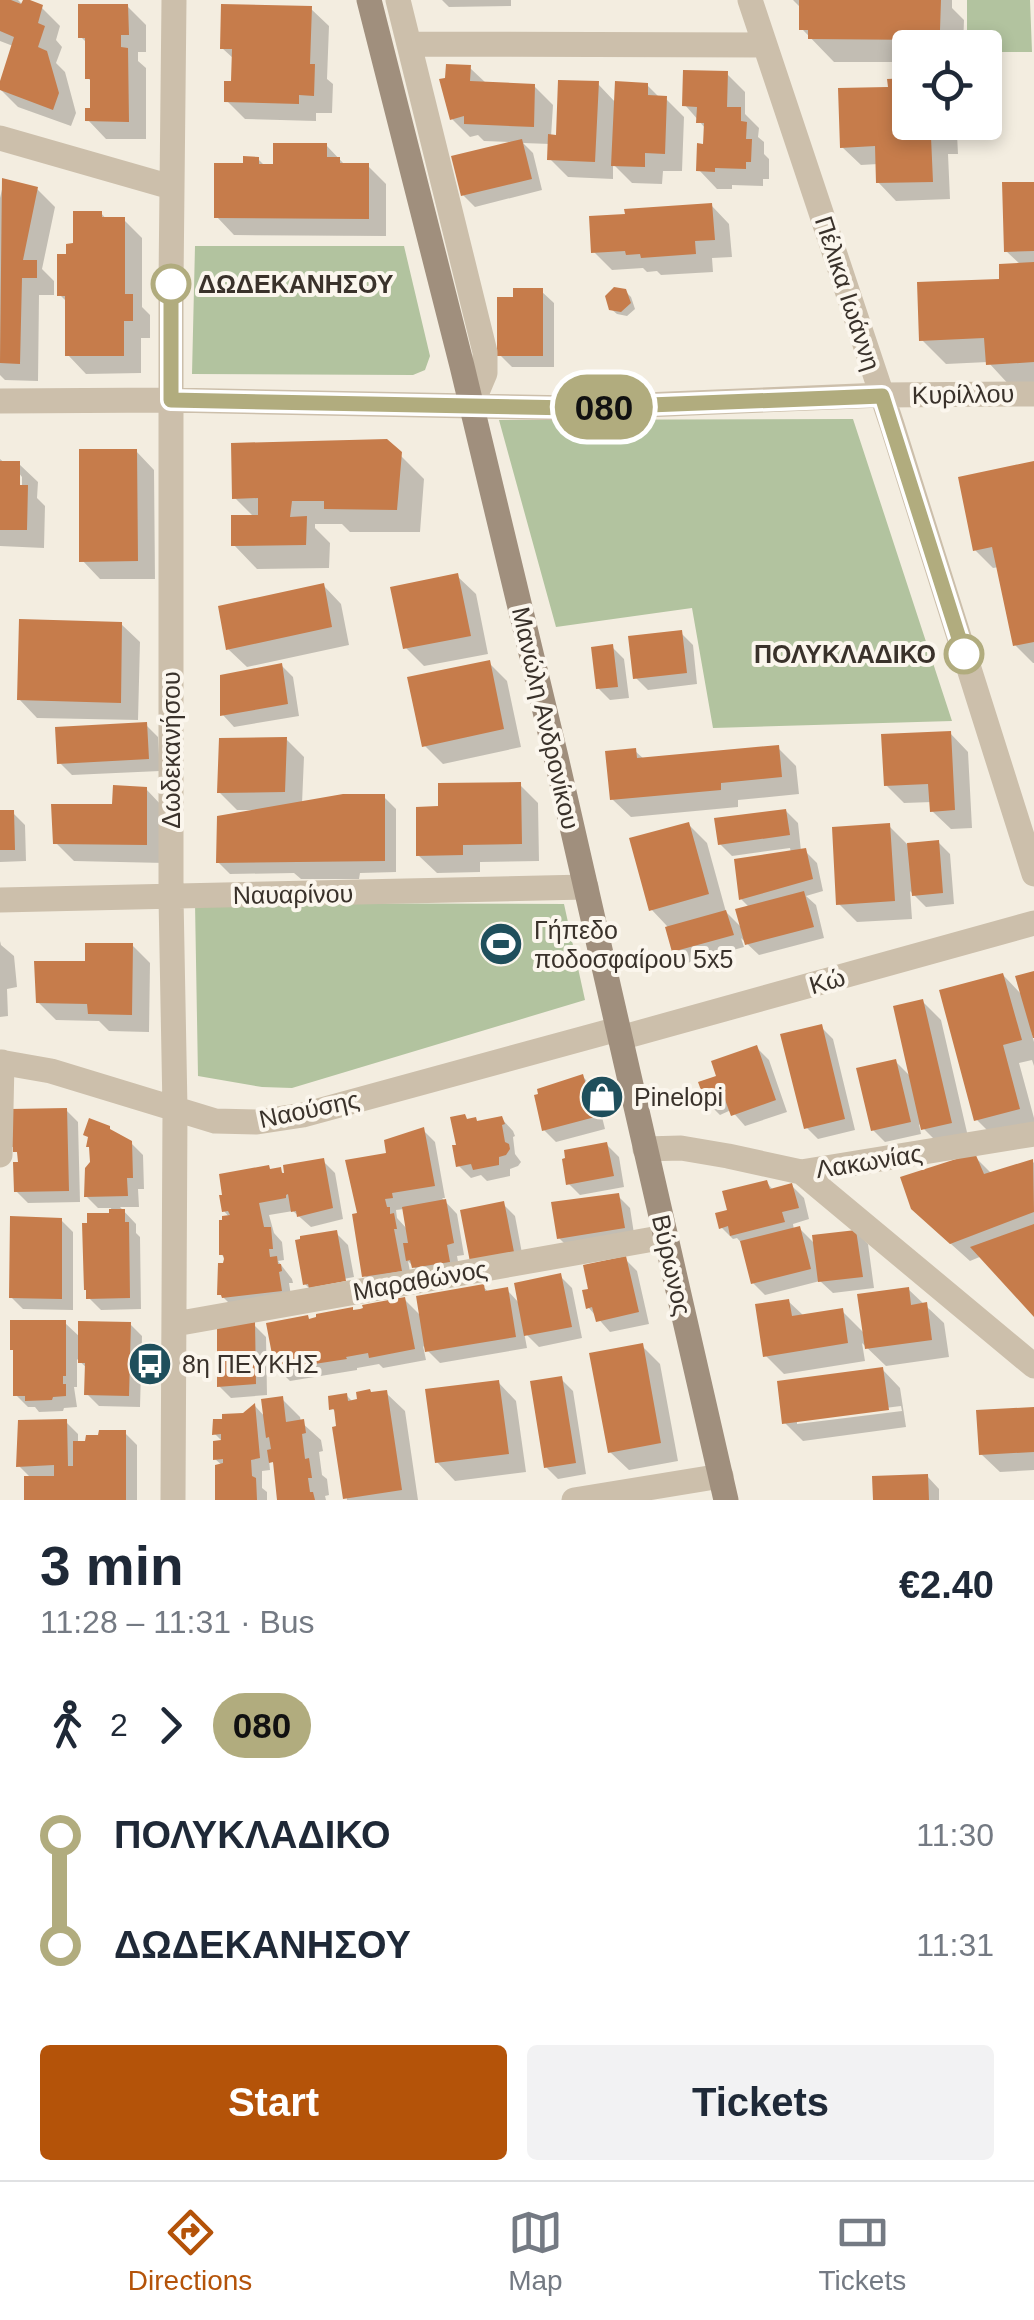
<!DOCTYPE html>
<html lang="en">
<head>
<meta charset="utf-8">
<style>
  body { margin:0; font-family:Helvetica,sans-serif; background:#f2f2f3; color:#1f2937; height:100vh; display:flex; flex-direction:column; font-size:38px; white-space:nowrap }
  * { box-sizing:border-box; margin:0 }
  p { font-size:32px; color:#747a83 }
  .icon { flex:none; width:55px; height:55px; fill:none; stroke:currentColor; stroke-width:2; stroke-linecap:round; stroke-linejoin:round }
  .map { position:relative; height:1500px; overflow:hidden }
  .sheet { display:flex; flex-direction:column; background:#fff; flex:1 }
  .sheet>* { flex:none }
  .badge { padding:0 20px; border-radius:32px; font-size:35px; line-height:65px }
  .fabs { position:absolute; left:892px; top:30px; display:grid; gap:20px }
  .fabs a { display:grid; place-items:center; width:110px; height:110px; border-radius:10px; background:#fff; box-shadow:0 5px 15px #0003; font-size:50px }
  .map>.badge { position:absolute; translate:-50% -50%; box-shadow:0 0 0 5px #fff }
  .legs { display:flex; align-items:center; gap:15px; height:110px; padding:0 40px; font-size:32px }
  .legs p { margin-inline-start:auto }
  .summary { display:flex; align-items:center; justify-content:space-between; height:170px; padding:0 40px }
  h1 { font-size:55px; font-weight:600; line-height:75px }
  .button { display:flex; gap:20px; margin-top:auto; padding:20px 40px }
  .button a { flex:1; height:115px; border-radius:10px; background:#b45309; color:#fff; font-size:40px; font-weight:600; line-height:115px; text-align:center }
  .button a+a { background:#f2f2f3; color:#1f2937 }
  ul { padding:0 40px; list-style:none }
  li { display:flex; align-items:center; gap:35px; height:110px; font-size:38px }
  li i { display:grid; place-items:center; width:15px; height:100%; margin:0 12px; background:currentColor }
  li i::after { content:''; width:25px; height:25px; margin:-12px; border:8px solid; border-radius:50%; background:#fff }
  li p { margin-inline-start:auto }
  li:first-child i { background:linear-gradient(#0000 50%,currentColor 0) }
  li:last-child i { background:linear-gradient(currentColor 50%,#0000 0) }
  .tabs { display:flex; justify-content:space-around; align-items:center; height:140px; border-top:2px solid #e0e1e3; background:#fff; font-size:28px; color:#747a83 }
  .tabs a { display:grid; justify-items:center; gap:5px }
  .tabs .on { color:#b45309 }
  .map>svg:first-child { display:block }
  .green { fill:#b2c39f }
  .shadow { fill:#0003; fill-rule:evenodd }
  .building { fill:#c67c4b }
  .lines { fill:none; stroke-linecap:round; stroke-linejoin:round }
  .street { stroke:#ccbfab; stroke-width:25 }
  .secondary { stroke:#a08f7d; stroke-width:25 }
  .line-1-casing { stroke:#fff; stroke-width:22 }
  .line-1 { stroke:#b1ac7e; stroke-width:15 }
  .stop-1-dot { fill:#fff; stroke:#b1ac7e; stroke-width:5 }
  .labels { text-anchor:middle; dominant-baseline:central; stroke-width:8; stroke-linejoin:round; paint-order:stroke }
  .stop-label { font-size:25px; font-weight:bold; fill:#3a322b; stroke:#fbf6ed; text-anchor:start }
  .street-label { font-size:25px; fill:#3a322b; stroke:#fbf6ed }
  .poi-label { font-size:25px; fill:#3a322b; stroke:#fbf6ed; text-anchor:start }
</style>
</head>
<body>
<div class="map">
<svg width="1034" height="1500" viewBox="0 0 1034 1500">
  <rect width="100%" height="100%" fill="#f3ede0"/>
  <path class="green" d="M967 0H1030L1032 52H985V48L967 47Z
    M195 246H404L430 356 425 370 413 375 192 374Z
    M853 419 952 721 713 728 692 608 556 627 499 420Z
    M195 903 564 904 585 1000 292 1088 262 1087 198 1076Z"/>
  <path class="shadow" d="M0 0H18L23 5 42 8 60 26 56 40 62 47 56 63 65 72 76 113 71 126 18 107 0 89 13 46 0 41Z
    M442 0H511V6L449 7Z
    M793 0H952V8L964 20 963 48H910V62H834L802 29V9Z
    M127 6 146 25V52H138V61L146 68V139H106L88 120 93 110V83L88 78V44L81 37Z
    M310 8 329 26 327 79 333 84 332 113H316V121L245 119 227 101 233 84 234 59 222 48Z
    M470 68 487 84 534 86 553 105 551 137H558L598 84 616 103 647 85 660 98 666 99 684 117 682 171H663L662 184 632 183 613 164V179L568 177 550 159V144L523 143 533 153 542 190 475 207 463 195 512 142 484 141 478 135 470 137 452 119Z
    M727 74 745 92V114L759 128 758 137 764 142V154L769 159V179H763V186L732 185V189H717L699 170 706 146V129L685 105Z
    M910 81V122H951V128L957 134 958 154H948L950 199 896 201 878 182V164L861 165 842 147 890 89Z
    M326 145 344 164 368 166 386 184V236L234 235 216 216 245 166 258 159 265 166H275Z
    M4 181 37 189 55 207 42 269 54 281V295H39L38 381 5 380 0 375V198Z
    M1034 184V387L1012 388 988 362 946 364 922 340 1021 265 1006 251Z
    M711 205 729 224 732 257 712 258 713 272 661 275 657 271 647 272 643 268 612 270 594 252Z
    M101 213 107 220H124L142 238V307L150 315V338H141V373L86 374 68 355V303L60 295 68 256Z
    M541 291 554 303V367H512L500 355 515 299Z
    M625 291 631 297 635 309 627 316 617 314 611 309Z
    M386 441 424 479 420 532H350L342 524H315V528L330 543 329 568 257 569 234 545 254 517 235 498Z
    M136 451 154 470 155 579H100L82 560Z
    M0 459 6 464H19L38 482 37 498 45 506 44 548 0 546ZM18 472 22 477V498Z
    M1034 464V663H1033L1015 645 999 567 993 568 975 550Z
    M457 576 476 594 488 654 424 666 406 648Z
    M323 585 341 604 349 645 247 667 228 649Z
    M121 624 140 642 138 720 37 718 19 699Z
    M681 633 693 645 697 684 648 690 636 678Z
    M612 647 624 659 629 698 610 700 598 688Z
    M489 663 507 681 521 747 443 764 425 746Z
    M281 665 293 677 299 716 234 727 223 715Z
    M146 725 158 737 160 771 72 775 60 763Z
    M950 733 968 752 972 828 951 829 932 811V802L904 803 886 785Z
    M286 739 304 757 302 804 384 797 396 809V872L360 873 359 879H301L294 873 230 874 218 862 251 813V810H237L219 792Z
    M778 748 796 766 799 794 738 800V807L631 817 612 799 635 751 645 760Z
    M520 785 538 803 539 861 480 862V872L437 873 418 855 441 809Z
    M146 789 164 808 165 863 74 861 56 843Z
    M786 811 798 823 801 851H805L817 863 823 891 806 896 816 905 824 938 759 955 741 938 744 947 687 963 675 951 667 926 651 909 689 825 707 843 726 912 744 930 750 908 741 899 791 853 790 848 732 856 720 844Z
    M0 813H13L25 825 26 861 0 862Z
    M889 826 908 845 938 842 950 854 954 904 926 907 910 891 912 919 857 922 839 904Z
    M0 941 1 945 14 956 17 987 7 989 8 1016 0 1017Z
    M132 945 150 963 149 1032 109 1031 99 1021 56 1020 38 1002 87 964Z
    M1034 973V1033L1031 1030 1034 1042V1066L1032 1060 1019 1063 1034 1118V1127L995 1138 976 1119 1003 975 1023 996Z
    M923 1002 941 1020 969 1141 942 1147 919 1124 921 1134 885 1142 873 1130 896 1062 912 1078Z
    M821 1027 833 1039 855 1130 818 1139 806 1127Z
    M757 1048 769 1060 787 1112 745 1126 731 1110 720 1115 708 1103 720 1078Z
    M583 1077 595 1089 605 1129 556 1142 544 1130Z
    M66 1110 78 1122 80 1202 28 1203 16 1191 21 1165 20 1156 16 1151Z
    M501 1118 513 1131 515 1136 513 1137 515 1154 521 1162 518 1166 510 1169V1176L487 1181 481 1175 471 1178 459 1166 469 1121 478 1123Z
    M423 1130 435 1142 445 1198H442L457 1214 464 1255 457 1256 460 1273 426 1279 408 1261 412 1282 377 1288 365 1276 360 1216 389 1155ZM404 1209 408 1230 397 1218 396 1210Z
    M131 1143 143 1155 144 1189H138L139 1207H120L136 1224V1233L140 1237 141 1309 101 1310 89 1298 112 1215 111 1208H98L86 1196Z
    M607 1145 619 1157 624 1187 580 1195 568 1183Z
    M974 1156 992 1174 1032 1161 1034 1163V1313L982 1256 970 1261 932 1227Z
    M323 1161 335 1173 343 1219 311 1227 293 1211 269 1215 274 1233 282 1242 284 1260 278 1261 292 1279 293 1283H289L292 1302 232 1306 220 1294 226 1259 221 1254 230 1218 224 1211 269 1168 272 1171 280 1170 287 1177Z
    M767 1183 774 1191 792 1186 804 1198 809 1219 793 1224 794 1230 799 1228 816 1245 856 1232 868 1244 874 1288 833 1293 820 1281 765 1295 753 1283 744 1246 737 1238 733 1239 721 1227 730 1212Z
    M618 1196 630 1208 635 1240 571 1250 559 1238Z
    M503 1204 515 1216 524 1264 472 1260Z
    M61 1220 73 1232V1310L23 1309 11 1297Z
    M336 1233 348 1245 354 1277 312 1285 317 1296 305 1284Z
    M625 1259 637 1271 649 1324 610 1332 588 1307Z
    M560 1276 572 1288 582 1338 539 1347 524 1332 527 1348 440 1363 423 1346 426 1360 383 1368 379 1364 357 1368V1370L290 1381 278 1369 311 1321 404 1299 422 1317 483 1287 490 1293 507 1290 520 1304Z
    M908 1289 944 1323 949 1357 886 1366 862 1343 865 1361 784 1374 765 1355 788 1301 804 1316 842 1311 865 1334Z
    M65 1323 81 1338 130 1324 142 1336 140 1407 99 1406 87 1394V1368L77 1359V1387H74L77 1407 64 1408 63 1411 39 1412 35 1407H28L16 1395Z
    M254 1325 266 1337 267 1395 231 1398 219 1386Z
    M642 1346 660 1364 678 1461 629 1470 610 1452Z
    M882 1369 900 1388 906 1427 803 1441 785 1423ZM901 1406 902 1411 797 1424V1419Z
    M561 1379 573 1391 586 1474 558 1479 546 1467Z
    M498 1382 516 1401 526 1472 455 1481 437 1462Z
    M386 1393 405 1411 418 1500H347L337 1414 332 1408 346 1395 353 1402Z
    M282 1399 300 1417 301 1422 321 1440 323 1451 319 1452 322 1475 327 1479 329 1495 325 1496 326 1500H279L276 1465 269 1459 270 1470 262 1471V1488L267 1492V1500H217L223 1466 215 1459 224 1443 215 1434 255 1406 266 1418Z
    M1034 1410V1470L1000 1472 981 1454Z
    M66 1422 78 1434V1443L125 1433 137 1445V1500H27L32 1479 19 1466Z
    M927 1476 939 1489V1500H876Z"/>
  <path class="building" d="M0 0H11L21 4 23 0H30L43 5 38 23 45 26 38 47 47 51 59 93 53 110 0 90V81L14 37 0 31Z
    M799 0H941L940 30H928V40L808 39V30H799Z
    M78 4H128L129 35H121V47L128 48 129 122 85 121V108H90V79H85V38H78Z
    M221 4 312 6 310 64H315L314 96 299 95V104L224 102V81H231L232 49H220Z
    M446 64 471 65 470 81 535 84 534 127 464 124V116L450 120 439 79 445 78Z
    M683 70 728 71 727 107H741V121L747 122 746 139H752L751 162H746V169L715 168V172L696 171 697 143 703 144 704 123H696L697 107 682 106Z
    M910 78V122H940L941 137H931L933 182 876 183 875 146 840 148 838 88 888 87 887 79Z
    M558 80 599 81 595 162 547 160 548 134 556 135Z
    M615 81 648 83V95L667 96 665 154 645 153V167L611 166Z
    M522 139 532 179 461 196 451 156Z
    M273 143H327V157H340V163H369V219L214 218V163H243V156L259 157V164H273Z
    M2 178 38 187 23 260H37V278H22L20 364 0 363Z
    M1002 182H1034V251L1004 252Z
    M712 203 715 240 695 241 696 254 641 258 640 254 626 255 625 251 591 253 589 216 625 214 624 209Z
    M73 211H102V217H125V294H133V321H124V356H65V296H57V254H66V244L73 243Z
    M1034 262V362L986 365 984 338 919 341 917 282 999 279V264Z
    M614 287 626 289 631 303 621 312 609 310 605 296Z
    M513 288H543V356H497V297H513Z
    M387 439 402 452 397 510 324 509V501H292L290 517 307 516 306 545 231 546V515H258V498L232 499 231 443Z
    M79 449H137L138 561 79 562Z
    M0 461H20V485H28L27 530H0Z
    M1034 461V642L1013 646 992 547 973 551 958 477Z
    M458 573 471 636 403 649 390 587Z
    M324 583 332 627 226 650 218 606Z
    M19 619 122 622 121 703 17 700Z
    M682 630 687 673 633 679 628 636Z
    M613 644 618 687 596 689 591 647Z
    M490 660 504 729 422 747 407 677Z
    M282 663 288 704 220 716V675Z
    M147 722 149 759 57 764 55 727Z
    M951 731 955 810 930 812 928 784 884 786 881 734Z
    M287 737 285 792 217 793 219 738Z
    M779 745 782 777 721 783V790L610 800 605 751 636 748 637 758Z
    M521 782 522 844 463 845V855L416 856V807L438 806V783Z
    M113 785 147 787V845L53 844 51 804H112Z
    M343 794H385V861L216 863 217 816Z
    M786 809 790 835 718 845 714 818Z
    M0 810H14L15 850H0Z
    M689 822 709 894 649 911 629 838Z
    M890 823 895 901 836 905 832 827Z
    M939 840 943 893 912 896 907 843Z
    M806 848 813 879 739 900 734 859Z
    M804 891 814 927 745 945 735 909Z
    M726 910 734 935 672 952 665 927Z
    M85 943H133L132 1015 88 1014 87 1004 36 1003 34 961H85Z
    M1034 971V1038H1033L1015 976Z
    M1003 973 1022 1040 1003 1045 1020 1109 974 1121 939 990Z
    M923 999 952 1123 921 1130 893 1006Z
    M822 1024 845 1119 804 1129 780 1034Z
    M757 1045 776 1100 731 1116 724 1097 706 1104 698 1082 716 1076 711 1061Z
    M896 1059 911 1122 871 1131 856 1068Z
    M583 1074 595 1117 542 1131 534 1095 538 1094 537 1089Z
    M67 1108 69 1191 14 1192 13 1162H18L17 1152H13V1147H11L10 1109Z
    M465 1114 467 1119 476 1117 477 1121 502 1116 505 1124 502 1125 505 1142 509 1144 510 1149 506 1155 499 1157V1165L473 1170 471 1164 456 1167 452 1145H456L450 1117Z
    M89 1118 110 1126V1129L132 1141 133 1178H127L128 1196 84 1197 85 1168 90 1162 89 1147H86L88 1137 83 1135Z
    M424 1127 435 1186 392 1193 393 1198 385 1199 387 1207H390V1214L394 1213 397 1229H394L402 1271 362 1277 352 1214 357 1213 345 1160 386 1153 384 1140Z
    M607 1142 614 1176 566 1185 562 1159 565 1158 564 1150Z
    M975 1153 984 1174 1033 1159 1034 1212 950 1244 911 1209 900 1177Z
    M324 1158 333 1208 297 1217 296 1211 291 1212 288 1194 286 1195V1198L259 1203 264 1227H271L273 1249H269L270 1257 277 1256 278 1264H281L282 1271 279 1272 282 1291 222 1298 221 1295H217L218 1263H223L224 1259 223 1255H219V1220H222V1216L230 1215 228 1211 222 1212 219 1195H222L219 1174 269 1165 270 1169 281 1167 282 1173H284L283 1165Z
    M767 1180 770 1189 792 1183 799 1208 782 1212 785 1222 730 1236 728 1226 719 1229 715 1213 727 1210 722 1191Z
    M619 1193 625 1228 557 1239 551 1202Z
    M446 1199 454 1243 447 1245 450 1262 412 1268 410 1260 406 1261 403 1243H408L402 1207Z
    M504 1201 514 1252 470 1262 460 1210Z
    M109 1209H125V1222H129L130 1298 86 1299V1290H84L82 1223H87V1213H109Z
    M10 1216 62 1218V1299L9 1298Z
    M1034 1224V1317L970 1247Z
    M800 1226 811 1269 751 1284 740 1241Z
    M337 1230 346 1281 309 1288 308 1284 303 1285 295 1240 300 1239V1236Z
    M856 1230 863 1277 818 1282 812 1235Z
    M626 1256 639 1312 596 1322 592 1307 586 1309 582 1290 588 1289 583 1265Z
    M561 1273 572 1327 524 1336 514 1283Z
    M484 1284 485 1291 508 1287 516 1337 425 1352 416 1296Z
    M909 1287 911 1305 927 1302 932 1340 865 1349 857 1294Z
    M405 1297 415 1349 369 1358 368 1353 346 1357 347 1359 275 1370 266 1323 308 1315 309 1319 316 1317V1314L353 1307V1310L360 1309 363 1308 362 1305Z
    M789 1299 792 1316 843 1308 848 1343 763 1357 755 1304Z
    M10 1320H66V1376H63V1384H66V1396L53 1397 52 1400 25 1401V1396H13V1350H10Z
    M78 1321 131 1322 129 1396 84 1395 85 1363H78Z
    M255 1322 256 1384 217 1387V1324Z
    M643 1343 661 1443 608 1453 589 1353Z
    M883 1367 889 1410 782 1424 777 1381Z
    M562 1376 576 1463 544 1468 530 1381Z
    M499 1380 509 1454 435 1463 425 1389Z
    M370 1389 371 1392 387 1390 402 1490 343 1499 332 1427 336 1426 334 1409 329 1410 328 1396 347 1393 348 1401 357 1399 356 1392Z
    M283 1396 286 1422 304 1419 306 1433 302 1434 305 1459 309 1458 312 1478H308L310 1492H313L315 1500H277L273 1462 269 1463 267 1450 271 1449 269 1437 266 1438 261 1399Z
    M255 1403 260 1458 251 1460 252 1476 256 1478 257 1500H215V1465L223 1463V1459L213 1460V1441L221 1440V1434L212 1435 213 1419H222V1414L243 1413Z
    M1034 1407V1452L979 1455 976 1410Z
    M67 1419 68 1466H73V1441H85L86 1435H98L99 1430H126V1500H24V1476H54V1465L16 1467 18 1420Z
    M928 1474 929 1500H873L872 1476Z"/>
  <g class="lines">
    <path class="street" d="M398 0 485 352V373L471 406
      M750 0 892 425 1034 874
      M409 44 765 45
      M0 138 171 187
      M0 401 171 400 573 408 882 395 1034 394
      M0 900 586 887
      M620 1038 1034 923
      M0 1062 51 1071 215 1121 257 1122 303 1115 618 1029
      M645 1149 681 1148 728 1156 801 1172 1034 1134
      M0 1155 2 1062
      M801 1172 1034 1366
      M175 1324 665 1237
      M173 1500 175 1109 171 897V283L174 0
      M574 1500 721 1476"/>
    <path class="secondary" d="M369 0 462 366 556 757 726 1500"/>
  </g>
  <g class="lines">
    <g class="line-1-casing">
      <path id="line-1" d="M171 284V400L573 408 882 396 964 654"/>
    </g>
    <use href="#line-1" class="line-1"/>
  </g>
  <defs>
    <g id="stadium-disc" transform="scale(2.25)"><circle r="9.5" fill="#1f4f5c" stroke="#fbf6ed"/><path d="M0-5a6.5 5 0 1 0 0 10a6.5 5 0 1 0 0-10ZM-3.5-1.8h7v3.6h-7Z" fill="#fff"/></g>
    <g id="shop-disc" transform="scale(2.25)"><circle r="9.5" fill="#1f4f5c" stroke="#fbf6ed"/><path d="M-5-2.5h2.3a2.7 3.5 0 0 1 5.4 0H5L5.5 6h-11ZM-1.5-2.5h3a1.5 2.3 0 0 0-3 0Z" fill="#fff"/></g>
    <g id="bus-disc" transform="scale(2.25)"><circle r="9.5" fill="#1f4f5c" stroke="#fbf6ed"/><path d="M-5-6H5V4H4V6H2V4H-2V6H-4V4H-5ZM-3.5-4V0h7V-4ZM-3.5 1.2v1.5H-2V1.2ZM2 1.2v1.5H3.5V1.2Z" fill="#fff"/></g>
  </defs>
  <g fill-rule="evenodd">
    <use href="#stadium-disc" x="501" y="944"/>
    <use href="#shop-disc" x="602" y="1097"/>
    <use href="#bus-disc" x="150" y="1364"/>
  </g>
  <g class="stop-1-dot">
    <circle cx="171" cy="284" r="18"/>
    <circle cx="964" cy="654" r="18"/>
  </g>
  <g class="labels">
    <g class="stop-label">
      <text x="198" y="284">ΔΩΔΕΚΑΝΗΣΟΥ</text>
      <text x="936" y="654" text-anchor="end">ΠΟΛΥΚΛΑΔΙΚΟ</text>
    </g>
    <g class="street-label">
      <text transform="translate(848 293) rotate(72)">Πέλικα Ιωάννη</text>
      <text transform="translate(963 394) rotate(-1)">Κυρίλλου</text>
      <text transform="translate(546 718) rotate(77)">Μανώλη Ανδρονίκου</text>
      <text transform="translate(171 750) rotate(-90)">Δωδεκανήσου</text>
      <text transform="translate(293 894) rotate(-1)">Ναυαρίνου</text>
      <text transform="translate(827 981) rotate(-16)">Κώ</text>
      <text transform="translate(309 1109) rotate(-12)">Ναούσης</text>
      <text transform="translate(869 1161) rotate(-9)">Λακωνίας</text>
      <text transform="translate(672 1265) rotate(77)">Βύρωνος</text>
      <text transform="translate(420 1280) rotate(-10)">Μαραθώνος</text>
    </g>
    <g class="poi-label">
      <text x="534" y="930">Γήπεδο<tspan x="534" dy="29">ποδοσφαίρου 5x5</tspan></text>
      <text x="634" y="1097">Pinelopi</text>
      <text x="182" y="1364">8η ΠΕΥΚΗΣ</text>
    </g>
  </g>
</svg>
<div class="fabs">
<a><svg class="icon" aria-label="locate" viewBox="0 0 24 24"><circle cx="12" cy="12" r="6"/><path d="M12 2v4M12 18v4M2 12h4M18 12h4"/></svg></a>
</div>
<b class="badge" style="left:604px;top:407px;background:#b1ac7e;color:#111">080</b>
</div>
<section class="sheet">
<div class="summary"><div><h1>3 min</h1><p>11:28 – 11:31 · Bus</p></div><b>€2.40</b></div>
<div class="legs"><svg class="icon" aria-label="walk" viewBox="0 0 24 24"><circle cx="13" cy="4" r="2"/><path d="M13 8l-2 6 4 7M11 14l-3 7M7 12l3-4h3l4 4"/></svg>2<svg class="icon" aria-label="forward" viewBox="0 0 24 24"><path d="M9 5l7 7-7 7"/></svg><b class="badge" style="background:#b1ac7e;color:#111">080</b></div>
<ul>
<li><i style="color:#b1ac7e"></i><b>ΠΟΛΥΚΛΑΔΙΚΟ</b><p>11:30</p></li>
<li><i style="color:#b1ac7e"></i><b>ΔΩΔΕΚΑΝΗΣΟΥ</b><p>11:31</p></li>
</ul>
<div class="button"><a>Start</a><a>Tickets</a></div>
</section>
<nav class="tabs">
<a class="on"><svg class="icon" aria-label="directions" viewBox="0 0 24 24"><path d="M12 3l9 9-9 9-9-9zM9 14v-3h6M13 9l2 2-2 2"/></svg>Directions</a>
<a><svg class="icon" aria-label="map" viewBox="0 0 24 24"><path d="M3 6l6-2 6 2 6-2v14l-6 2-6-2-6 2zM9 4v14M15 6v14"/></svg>Map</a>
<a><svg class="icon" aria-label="tickets" viewBox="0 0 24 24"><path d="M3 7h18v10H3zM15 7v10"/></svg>Tickets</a>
</nav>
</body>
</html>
